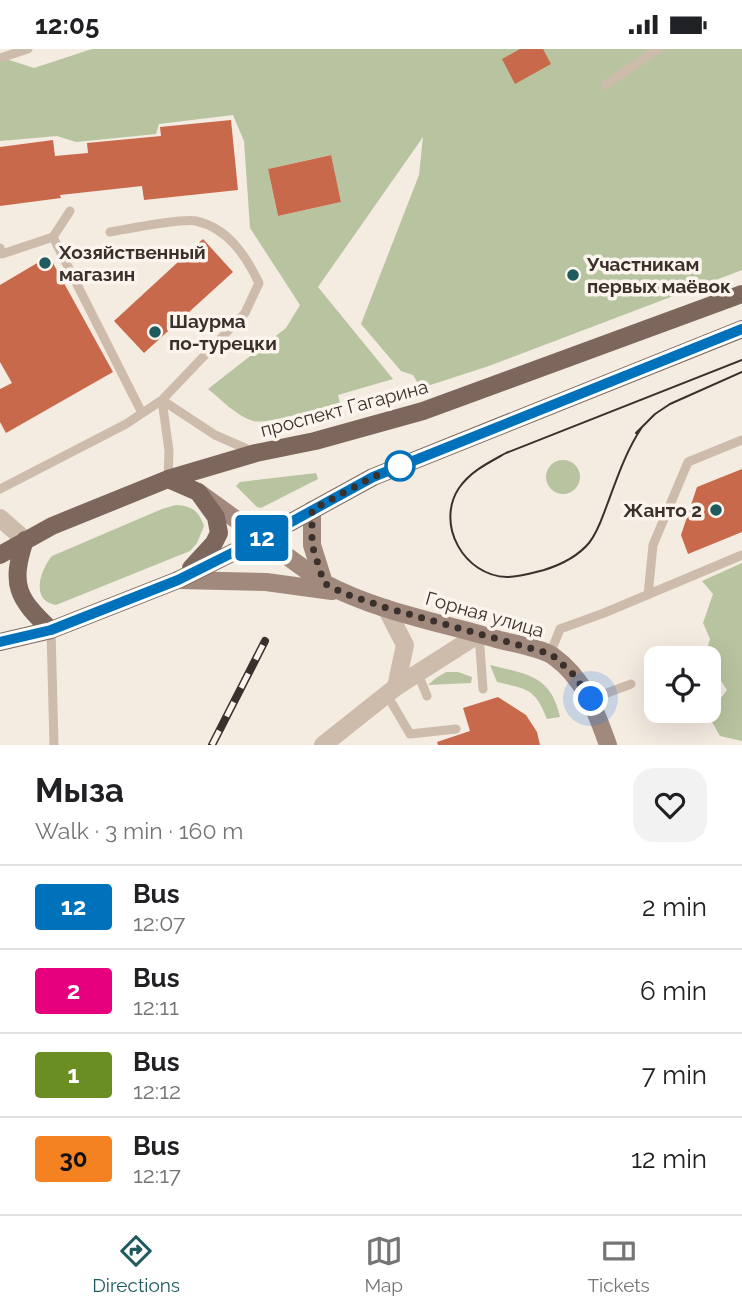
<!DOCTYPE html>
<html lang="en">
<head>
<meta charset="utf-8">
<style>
  body { margin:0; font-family:Raleway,sans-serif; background:#f2f2f2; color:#202124; height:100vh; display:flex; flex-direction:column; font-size:26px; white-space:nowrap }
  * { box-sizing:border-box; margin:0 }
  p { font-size:23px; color:#757577 }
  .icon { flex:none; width:38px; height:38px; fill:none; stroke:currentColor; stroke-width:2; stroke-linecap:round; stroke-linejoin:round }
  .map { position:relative; height:696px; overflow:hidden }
  .panel { display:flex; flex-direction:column; background:#fff; flex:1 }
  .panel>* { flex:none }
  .badge { padding:0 14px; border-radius:5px; font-size:24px; line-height:46px }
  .fabs { position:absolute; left:644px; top:597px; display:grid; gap:14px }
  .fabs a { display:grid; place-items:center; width:77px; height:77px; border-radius:14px; background:#fff; box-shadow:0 7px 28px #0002; font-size:35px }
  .you { position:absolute; width:35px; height:35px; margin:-18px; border:5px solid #fff; border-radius:50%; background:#1a73e8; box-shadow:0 0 0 10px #1a73e833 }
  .map>.badge { position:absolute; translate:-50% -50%; box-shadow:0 0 0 4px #fff }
  .round { display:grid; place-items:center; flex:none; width:74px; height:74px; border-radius:21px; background:#f2f2f2 }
  .overview { display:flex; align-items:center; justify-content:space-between; height:119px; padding:0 35px }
  h1 { font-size:33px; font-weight:700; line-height:52px }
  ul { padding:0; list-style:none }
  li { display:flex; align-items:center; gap:21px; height:84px; padding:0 35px; border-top:2px solid #e0e0e0 }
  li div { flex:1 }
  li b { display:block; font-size:26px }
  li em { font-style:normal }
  li .badge { min-width:77px; font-weight:700; text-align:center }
  .status { display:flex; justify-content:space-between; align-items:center; height:49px; padding:0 35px; background:#fff; direction:ltr }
  .status svg { height:19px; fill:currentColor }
  .menu { display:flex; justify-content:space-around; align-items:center; height:98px; border-top:2px solid #e0e0e0; background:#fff; font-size:19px; color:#757577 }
  .menu a { display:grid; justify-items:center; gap:4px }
  .menu .current { color:#1f5a5e }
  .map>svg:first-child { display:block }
  .green { fill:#b8c4a0; fill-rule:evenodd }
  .building { fill:#c8694b }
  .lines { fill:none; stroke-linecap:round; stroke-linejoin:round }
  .lane { stroke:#cdbbac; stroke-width:9 }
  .street { stroke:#cdbbac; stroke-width:18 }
  .secondary { stroke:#a18a7d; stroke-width:18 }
  .primary { stroke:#7d675c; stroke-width:18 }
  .tram { stroke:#3b302b; stroke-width:2 }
  .rail-casing { stroke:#3b302b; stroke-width:8 }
  .rail { stroke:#fbf5ee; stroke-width:5; stroke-dasharray:16; stroke-linecap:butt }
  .line-casing { stroke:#fff; stroke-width:16 }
  .line { stroke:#0072bc; stroke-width:10 }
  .walk { stroke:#3b302b; stroke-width:7; stroke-dasharray:0 12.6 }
  .poi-dot { fill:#1f5a5e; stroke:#fbf5ee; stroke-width:2.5 }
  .stop-dot { fill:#fff; stroke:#0072bc; stroke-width:3.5 }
  .labels { text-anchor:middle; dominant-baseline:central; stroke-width:7; stroke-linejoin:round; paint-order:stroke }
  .poi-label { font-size:19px; font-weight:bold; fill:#3b302b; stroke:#fbf5ee; text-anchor:start }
  .street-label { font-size:19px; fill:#3b302b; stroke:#fbf5ee }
</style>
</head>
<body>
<div class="status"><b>12:05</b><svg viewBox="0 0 49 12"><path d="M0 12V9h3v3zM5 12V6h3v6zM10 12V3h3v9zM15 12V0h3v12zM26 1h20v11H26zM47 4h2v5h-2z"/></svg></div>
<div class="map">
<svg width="742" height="696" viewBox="0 0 742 696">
  <rect width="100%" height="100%" fill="#f4ebe1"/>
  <path class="green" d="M92 0H742V221L486 318 421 339 413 326 401 322 361 275 419 126 423 88 318 238 393 330 338 346 340 354C325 358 264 376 253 372 236 367 221 350 208 340L286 279 300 256 250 179 244 92 233 66 159 75 156 85 76 93 57 87 0 92V8L34 19ZM330 106 341 153 278 167 268 120Z
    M546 428a17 17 0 1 1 34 0a17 17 0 1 1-34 0Z
    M316 424 318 430 261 459 257 458 236 437 240 433Z
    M176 456C192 457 199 462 204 477L197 494 190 502 56 556C30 552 40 521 52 507L162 460Z
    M742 514V692L720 687 708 666 727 641 709 613V609L705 607 710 590 703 574 713 545 702 532Z
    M490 616C526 625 551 626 560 668L547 670C535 639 527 640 497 633Z
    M446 623H458L472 628 471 634 428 636 436 629Z"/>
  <path class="building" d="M520 0H543L551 15 515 35 502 10Z
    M231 71 238 141 144 151 142 137 60 146 61 149 0 157V98L53 91 55 107 88 104 87 94 161 87 160 78Z
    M331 106 341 153 278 167 268 120Z
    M203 190 233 223 144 304 114 272Z
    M49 207 113 323 6 384 0 373V340L12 334 0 313V236Z
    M742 420V483L688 505 681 486 697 438Z
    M498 648 526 666 537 683 540 696H438L437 693 470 682 463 659Z"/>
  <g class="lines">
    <path class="lane" d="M0 9 28 0
      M605 36 658 0
      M70 162 53 188 142 364
      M0 199 2 205 53 188
      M162 351 215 386 254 403
      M162 351 169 402 168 430
      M0 440 126 375 162 351 245 264 259 234C246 207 228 179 196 172 181 169 128 180 110 183
      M648 546 653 496 688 413 742 391
      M51 581 54 696
      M479 586 483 640
      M550 605 560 580 604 564 742 506
      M418 625 427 647
      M387 646 410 685 456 680
      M591 650 631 635"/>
    <path class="street" d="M0 469 25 491
      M386 559 405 596 396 638
      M323 696 396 638 479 585"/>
    <path class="secondary" d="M198 443 324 534C376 562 439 573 496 590 511 594 541 599 553 607 584 629 596 662 608 696
      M312 461V496L324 534
      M178 531 266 533 332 542"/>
    <path class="primary" d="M168 430 198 443 216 468 219 484 214 494 191 519
      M25 491C10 536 17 549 51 581
      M0 506 52 477 168 430 256 404 315 392 423 362 742 245
      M0 593 51 581 178 531 262 489 373 428 742 280"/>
    <path class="tram" d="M642 378C626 402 617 429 607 456 602 469 598 483 589 494 578 507 560 516 544 521 532 524 520 528 507 528 464 527 435 475 459 439 471 422 488 414 506 404L742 311
      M636 384 655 365 670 355 742 323"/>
    <g class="rail-casing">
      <path id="rail" d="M212 696 265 592"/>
    </g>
    <use href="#rail" class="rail"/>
  </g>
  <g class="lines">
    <g class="line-casing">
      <path id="line" d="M0 593 51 581 178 531 262 489 373 428 742 280"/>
    </g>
    <use href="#line" class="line"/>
    <path class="walk" d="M400 417 373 428 312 461V496L324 534 343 544 387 559 551 605 572 624 591 650"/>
  </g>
  <g class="poi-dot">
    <circle cx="45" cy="214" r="7"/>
    <circle cx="573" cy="226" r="7"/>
    <circle cx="155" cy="283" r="7"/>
    <circle cx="716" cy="461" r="7"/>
  </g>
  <circle class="stop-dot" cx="400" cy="417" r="14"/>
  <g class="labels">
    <g class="poi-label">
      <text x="59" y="203">Хозяйственный<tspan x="59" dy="22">магазин</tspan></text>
      <text x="587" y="215">Участникам<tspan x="587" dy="22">первых маёвок</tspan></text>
      <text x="169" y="272">Шаурма<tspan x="169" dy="22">по-турецки</tspan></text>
      <text x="702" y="461" text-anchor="end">Жанто 2</text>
    </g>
    <g class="street-label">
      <text transform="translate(344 359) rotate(-15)">проспект Гагарина</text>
      <text transform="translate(485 565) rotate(16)">Горная улица</text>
    </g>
  </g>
</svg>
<div class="fabs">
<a><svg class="icon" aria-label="locate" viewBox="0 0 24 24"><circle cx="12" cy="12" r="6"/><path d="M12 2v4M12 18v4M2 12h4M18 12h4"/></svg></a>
</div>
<div class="you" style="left:591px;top:650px"></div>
<b class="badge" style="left:262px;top:489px;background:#0072bc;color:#fff">12</b>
</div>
<section class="panel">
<div class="overview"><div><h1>Мыза</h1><p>Walk · 3 min · 160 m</p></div><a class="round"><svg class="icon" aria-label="heart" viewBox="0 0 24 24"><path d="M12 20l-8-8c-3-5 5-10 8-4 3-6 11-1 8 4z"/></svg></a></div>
<ul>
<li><span class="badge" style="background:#0072bc;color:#fff">12</span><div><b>Bus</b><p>12:07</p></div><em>2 min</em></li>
<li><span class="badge" style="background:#e6007e;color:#fff">2</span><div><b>Bus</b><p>12:11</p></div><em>6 min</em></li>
<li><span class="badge" style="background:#6b8e23;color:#fff">1</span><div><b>Bus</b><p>12:12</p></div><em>7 min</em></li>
<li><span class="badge" style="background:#f58220;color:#111">30</span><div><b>Bus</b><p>12:17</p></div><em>12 min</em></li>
</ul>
</section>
<nav class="menu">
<a class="current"><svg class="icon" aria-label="directions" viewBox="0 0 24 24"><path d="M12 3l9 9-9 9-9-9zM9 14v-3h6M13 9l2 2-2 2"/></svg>Directions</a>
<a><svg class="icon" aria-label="map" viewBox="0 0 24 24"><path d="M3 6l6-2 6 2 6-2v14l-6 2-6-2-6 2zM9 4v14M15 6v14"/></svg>Map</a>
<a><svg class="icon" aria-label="tickets" viewBox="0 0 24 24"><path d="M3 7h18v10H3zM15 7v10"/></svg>Tickets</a>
</nav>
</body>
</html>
